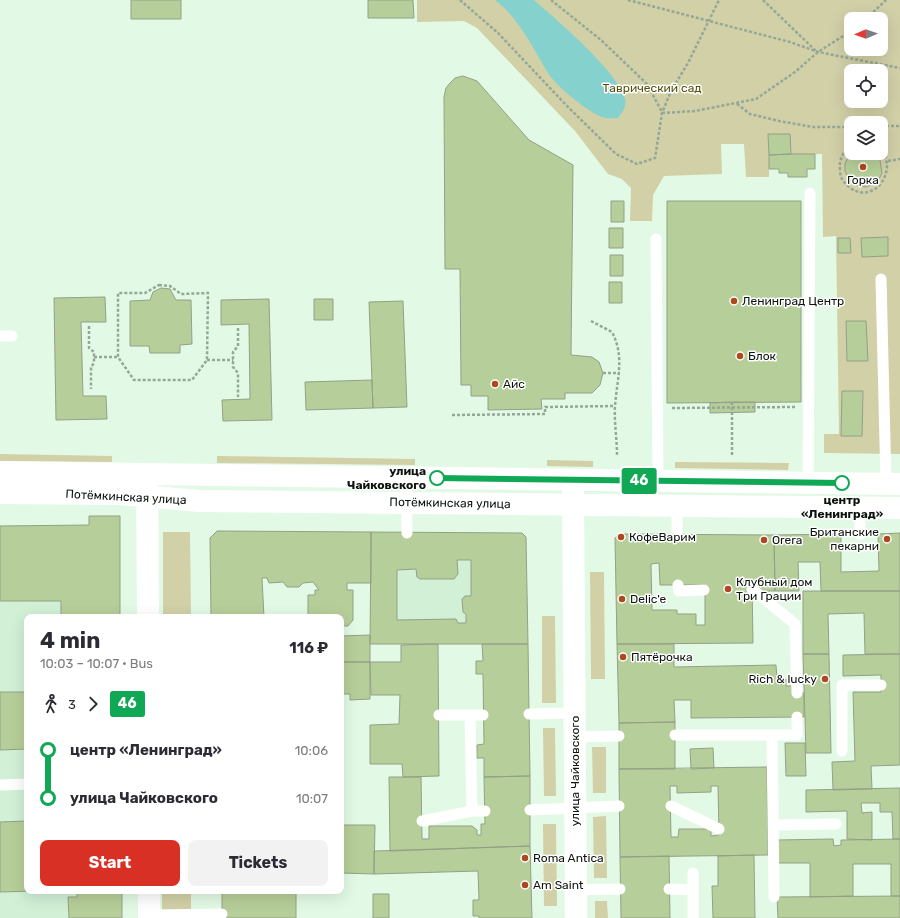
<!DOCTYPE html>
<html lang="en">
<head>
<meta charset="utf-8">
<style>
  body { margin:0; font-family:Rubik,sans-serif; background:#f2f2f3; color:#2b2b33; height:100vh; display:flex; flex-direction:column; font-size:15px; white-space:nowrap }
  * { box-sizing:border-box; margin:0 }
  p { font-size:13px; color:#7c7c81 }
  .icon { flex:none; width:22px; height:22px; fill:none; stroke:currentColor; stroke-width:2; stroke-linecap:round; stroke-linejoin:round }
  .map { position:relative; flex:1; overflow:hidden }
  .side { position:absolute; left:24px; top:614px; width:320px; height:280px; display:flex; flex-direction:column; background:#fff; border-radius:8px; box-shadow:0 4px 16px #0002 }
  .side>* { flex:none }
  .badge { padding:0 8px; border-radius:3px; font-size:14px; line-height:26px }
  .needle { width:26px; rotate:268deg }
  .controls { position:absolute; left:844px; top:12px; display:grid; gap:8px }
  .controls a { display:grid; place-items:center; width:44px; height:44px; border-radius:8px; background:#fff; box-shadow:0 4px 16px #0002; font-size:20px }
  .map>.badge { position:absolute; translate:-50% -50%; box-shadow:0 0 0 2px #fff }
  .legs { display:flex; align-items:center; gap:6px; height:44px; padding:0 16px; font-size:13px }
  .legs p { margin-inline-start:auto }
  .summary { display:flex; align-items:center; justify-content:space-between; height:68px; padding:0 16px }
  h1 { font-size:22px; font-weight:700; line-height:30px }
  .action { display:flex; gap:8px; margin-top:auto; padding:8px 16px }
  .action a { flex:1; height:46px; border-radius:8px; background:#d93025; color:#fff; font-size:16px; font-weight:700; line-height:46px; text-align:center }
  .action a+a { background:#f2f2f3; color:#2b2b33 }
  ul { padding:0 16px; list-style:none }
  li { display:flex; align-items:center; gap:14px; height:48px; font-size:15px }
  li i { display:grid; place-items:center; width:6px; height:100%; margin:0 5px; background:currentColor }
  li i::after { content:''; width:10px; height:10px; margin:-5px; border:3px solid; border-radius:50%; background:#fff }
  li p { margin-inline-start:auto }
  li:first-child i { background:linear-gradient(#0000 50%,currentColor 0) }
  li:last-child i { background:linear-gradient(currentColor 50%,#0000 0) }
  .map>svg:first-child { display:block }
  .built { fill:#d1f0d6 }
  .green { fill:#d1d0a7; fill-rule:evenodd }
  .water { fill:#84d1ce }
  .building { fill:#b6ce99; stroke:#94a087; fill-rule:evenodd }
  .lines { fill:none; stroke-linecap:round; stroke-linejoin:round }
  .path { stroke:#95a797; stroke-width:2.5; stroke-dasharray:3 2; stroke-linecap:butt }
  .service { stroke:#fff; stroke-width:11 }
  .minor { stroke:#fff; stroke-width:22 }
  .tertiary { stroke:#fff; stroke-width:22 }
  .line-1-casing { stroke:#fff; stroke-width:9 }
  .line-1 { stroke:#10a855; stroke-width:6 }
  .poi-dot { fill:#ae481e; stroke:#fff; stroke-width:1.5 }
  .stop-1-dot { fill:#fff; stroke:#10a855; stroke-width:2 }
  .labels { text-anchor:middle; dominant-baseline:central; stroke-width:3; stroke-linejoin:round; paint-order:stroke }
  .park-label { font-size:12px; fill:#55510c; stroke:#fff }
  .poi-label { font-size:12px; fill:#0c140d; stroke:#fff; text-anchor:start }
  .stop-label { font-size:12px; font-weight:bold; fill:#0c140d; stroke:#fff; text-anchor:end }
  .street-label { font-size:12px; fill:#0c140d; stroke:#fff }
</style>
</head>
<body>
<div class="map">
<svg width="900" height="918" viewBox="0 0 900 918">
  <rect width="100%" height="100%" fill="#e2fae5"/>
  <path class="built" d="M120 516V617H27V891H122V918H0V526L89 525Z
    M371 532 522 533 526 537 528 644H370Z"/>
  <path class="green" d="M417 0H900V454L824 453V434H839L836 236 823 237 822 154 769 155V177H746L744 144H721L722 174 664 176 653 195 652 221H630L631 188 622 179 608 174 575 131 477 28 464 21 417 22ZM851 19H881V49H851ZM851 71H881V101H851ZM851 123H881V153H851Z
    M0 454 112 456V462L0 461Z
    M217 456 415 459V465L217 463Z
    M547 460 593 461V467L547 466Z
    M675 462 789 463 788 470 675 468Z
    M163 532H190L191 617H163Z
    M590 572H604L605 679H591Z
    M542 616H555L556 703H542Z
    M543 728H555L556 796H544Z
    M592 747H606V793H593Z
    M606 816 607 878H594L593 817Z
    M543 824H556L557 906H544Z
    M162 891H191V918H162Z
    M595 901H607L608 918H595Z"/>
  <path class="water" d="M495 0H534C556 19 619 73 625 99 627 107 622 113 618 118 613 118 607 119 602 117 588 112 556 86 548 73 532 47 520 19 495 0Z"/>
  <path class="building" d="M131 0H181V19H131Z
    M368 0H413L414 18H368Z
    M463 76 477 81 529 140 573 165 571 355 592 357 599 362 603 373 600 385 592 393H565V399H541L542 409 488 410V396H471V385H461L460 269H445L444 97 446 88 450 83 455 78Z
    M768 134H790L791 154 769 155Z
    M851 153 879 154 882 173 878 181 872 185 865 187 857 185 849 180 845 171V163Z
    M791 154H815V169H807V177H788V173H779V169H769V155Z
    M611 201H624V222H611Z
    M667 201H801V402L667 403Z
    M609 228H623V248H609Z
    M888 237V256L862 257 861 238Z
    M838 238H850L851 253H838Z
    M610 255H623V276H610Z
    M609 282H622V303H609Z
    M161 288 170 289 176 300H191L192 344 180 345V353H150L149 346H130V301L150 300 153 292Z
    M105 297 106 322H81L83 396H106L107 419 56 420 54 298Z
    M269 299 272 420 223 421 222 400 250 399 249 324 221 325V300Z
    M314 299H333V320H314Z
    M403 301 407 407 373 408 369 302Z
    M846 321H866L868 361H847Z
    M372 380 373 408 306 410 305 382Z
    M842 391H863L862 436H841Z
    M732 402H755V412L710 413V403Z
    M89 516H120V617H61V601H0V526L89 525Z
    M217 531 371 532V583H347V590H353V620L348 626H341V617H308V595H315V590H319L313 582 303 583 299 587H287L283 582 269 583 267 578H262L264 617H211L210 538Z
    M371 532 522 533 526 537 528 644H370ZM457 560H471V596H465L462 599 463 612 466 614V623H458L456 619 397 620V570L416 569 417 577 420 579H454L458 574Z
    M900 533V591H821L820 562H798L799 591H775L774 535 841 534V572L879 571 878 534Z
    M620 534 774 535 775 591H759V583H752L753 643 617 644 615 538ZM659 563 660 585H705V625H696V614H677V610H652L651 564Z
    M803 591H900V654H865L864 613 828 614 829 654H803Z
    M370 635V662H341V636Z
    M438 644 439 776 403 777 402 764H370V725L399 724 400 695H371L370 662H401V645Z
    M482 644H528L530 776 484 777V758H477V745L484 744 483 674H476V661H483Z
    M617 644H674V667L776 665 777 679H786V686H794V693H804V717L691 718V700H674L675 722 619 723Z
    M803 654H829L831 753H806Z
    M900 654V765L871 766 872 789 833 790 832 762 855 761 853 692H881V675L843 676V655Z
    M341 662H370V699L350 700V694H341Z
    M0 692H27V749L0 750Z
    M675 722V769H619V723Z
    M785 743H805L806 776H786Z
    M713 748 714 768 691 769 690 749Z
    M767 767 768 855 620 857 619 769ZM670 786H677V793L711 792V786H718L719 835 711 836V829H679L678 837H671Z
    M530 776V846L390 851 389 777H421L422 839H429V826H472L477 830V835H481V824H485L484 777Z
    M900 788V839H893L892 812H880V803H861L862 813 872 812V840L847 839V811L806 812V790Z
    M27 821V891H35L0 892V822Z
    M341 825H375L374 874 341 873Z
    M833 839 834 846 841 845V840L900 839V896H891V864H853V896L810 897V863H777V840Z
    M530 846 532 918H479V916H473V900H479L478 871 374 874V851Z
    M754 855 755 918H713L712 886H718V856Z
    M669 856 670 918H621L620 857Z
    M77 891H122V918H69L68 897H77Z
    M222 891H296V918H222Z
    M373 894H389V918H373Z
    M900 896V918H778L777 897Z"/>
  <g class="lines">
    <path class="path" d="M460 0 498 33 567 106 616 154 637 164 655 158 662 113 671 91 688 63 719 0
      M551 0 601 40 647 84 662 112
      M628 0 790 42 818 52 900 68
      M763 0 816 51
      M866 19 886 0
      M737 104 750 114 779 121 813 127H851
      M662 113 695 111 756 99 795 72 818 52 851 31
      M881 126H900
      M851 146C843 152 839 159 840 170 840 176 842 180 846 184 869 209 900 174 881 149
      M888 161 900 159
      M159 285 170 286 181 294 208 293 207 360 192 380H134L118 357V293H145Z
      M591 321 612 332C625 357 617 379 615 406 614 422 617 439 617 455
      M89 326V348L94 352V363L91 367V389
      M238 328V346L233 352V367L238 373V397
      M94 357H118
      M207 360H233
      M603 373H620
      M732 402V457
      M672 408 795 407
      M452 415 545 414V407L615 406"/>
    <path class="service" d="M656 239 658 482
      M881 279 886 484
      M0 336H12
      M406 478 407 533
      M808 483 810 193
      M677 507V534
      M860 508V534
      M678 585 679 591 704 590
      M752 589 795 624 797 693
      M529 714 574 713
      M439 715H483
      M470 715 472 811
      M675 735H797V717
      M772 735 774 897
      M574 737 619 736
      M842 751V685H881
      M0 785 27 784
      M671 806 719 829
      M530 810 619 806
      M422 821 472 811H485
      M773 825 836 824
      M693 873V918
      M669 889 693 890
      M576 890 620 889
      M149 915 222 914"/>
    <path class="minor" d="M147 477 148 617
      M149 891V918"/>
    <path class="tertiary" d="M0 472 900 484
      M573 491 576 918
      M0 493 120 494 200 501 900 508"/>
  </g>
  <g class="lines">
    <g class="line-1-casing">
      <path id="line-1" d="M437 478 842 483"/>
    </g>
    <use href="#line-1" class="line-1"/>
  </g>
  <g class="poi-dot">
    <circle cx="863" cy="167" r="4"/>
    <circle cx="734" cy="301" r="4"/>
    <circle cx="740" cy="356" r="4"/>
    <circle cx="495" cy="384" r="4"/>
    <circle cx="621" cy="537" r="4"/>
    <circle cx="887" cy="539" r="4"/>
    <circle cx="764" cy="540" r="4"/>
    <circle cx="728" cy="589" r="4"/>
    <circle cx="622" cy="599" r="4"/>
    <circle cx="623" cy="657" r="4"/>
    <circle cx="825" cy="679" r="4"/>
    <circle cx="525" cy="858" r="4"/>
    <circle cx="525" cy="885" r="4"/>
  </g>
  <g class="stop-1-dot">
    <circle cx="437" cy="478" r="7"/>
    <circle cx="842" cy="483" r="7"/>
  </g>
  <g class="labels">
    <g class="park-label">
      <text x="652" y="88">Таврический сад</text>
    </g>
    <g class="poi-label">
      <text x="863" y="180" text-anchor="middle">Горка</text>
      <text x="742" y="301">Ленинград Центр</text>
      <text x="748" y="356">Блок</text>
      <text x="503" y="384">Айс</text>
      <text x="879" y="532" text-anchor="end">Британские<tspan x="879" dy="14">пекарни</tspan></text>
      <text x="629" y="537">КофеВарим</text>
      <text x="772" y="540">Orera</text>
      <text x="736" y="582">Клубный дом<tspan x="736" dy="14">Три Грации</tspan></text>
      <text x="630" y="599">Delic'e</text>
      <text x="631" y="657">Пятёрочка</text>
      <text x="817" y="679" text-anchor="end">Rich &amp; lucky</text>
      <text x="533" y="858">Roma Antica</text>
      <text x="533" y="885">Am Saint</text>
    </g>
    <g class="stop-label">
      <text x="426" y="471">улица<tspan x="426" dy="14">Чайковского</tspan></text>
      <text x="842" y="500" text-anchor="middle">центр<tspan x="842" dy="14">«Ленинград»</tspan></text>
    </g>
    <g class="street-label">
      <text transform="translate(126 497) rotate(3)">Потёмкинская улица</text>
      <text transform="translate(450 503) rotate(1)">Потёмкинская улица</text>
      <text transform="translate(575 771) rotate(-90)">улица Чайковского</text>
    </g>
  </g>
</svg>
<div class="controls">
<a><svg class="needle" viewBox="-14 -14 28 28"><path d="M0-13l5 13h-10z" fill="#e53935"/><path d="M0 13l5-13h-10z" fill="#7c7c81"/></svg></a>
<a><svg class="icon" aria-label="locate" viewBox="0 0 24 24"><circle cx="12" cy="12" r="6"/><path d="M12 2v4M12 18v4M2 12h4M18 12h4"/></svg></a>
<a><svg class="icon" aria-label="layers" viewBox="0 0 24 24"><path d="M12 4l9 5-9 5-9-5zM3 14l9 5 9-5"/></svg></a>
</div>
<b class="badge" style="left:639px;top:481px;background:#10a855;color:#fff">46</b>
<section class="side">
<div class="summary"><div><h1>4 min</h1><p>10:03 – 10:07 · Bus</p></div><b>116 ₽</b></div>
<div class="legs"><svg class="icon" aria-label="walk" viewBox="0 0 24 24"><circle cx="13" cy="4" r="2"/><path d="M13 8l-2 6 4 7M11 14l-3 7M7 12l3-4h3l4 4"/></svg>3<svg class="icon" aria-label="forward" viewBox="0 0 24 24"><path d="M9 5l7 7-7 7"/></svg><b class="badge" style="background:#10a855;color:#fff">46</b></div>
<ul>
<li><i style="color:#10a855"></i><b>центр «Ленинград»</b><p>10:06</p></li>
<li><i style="color:#10a855"></i><b>улица Чайковского</b><p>10:07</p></li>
</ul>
<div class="action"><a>Start</a><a>Tickets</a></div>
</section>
</div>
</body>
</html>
